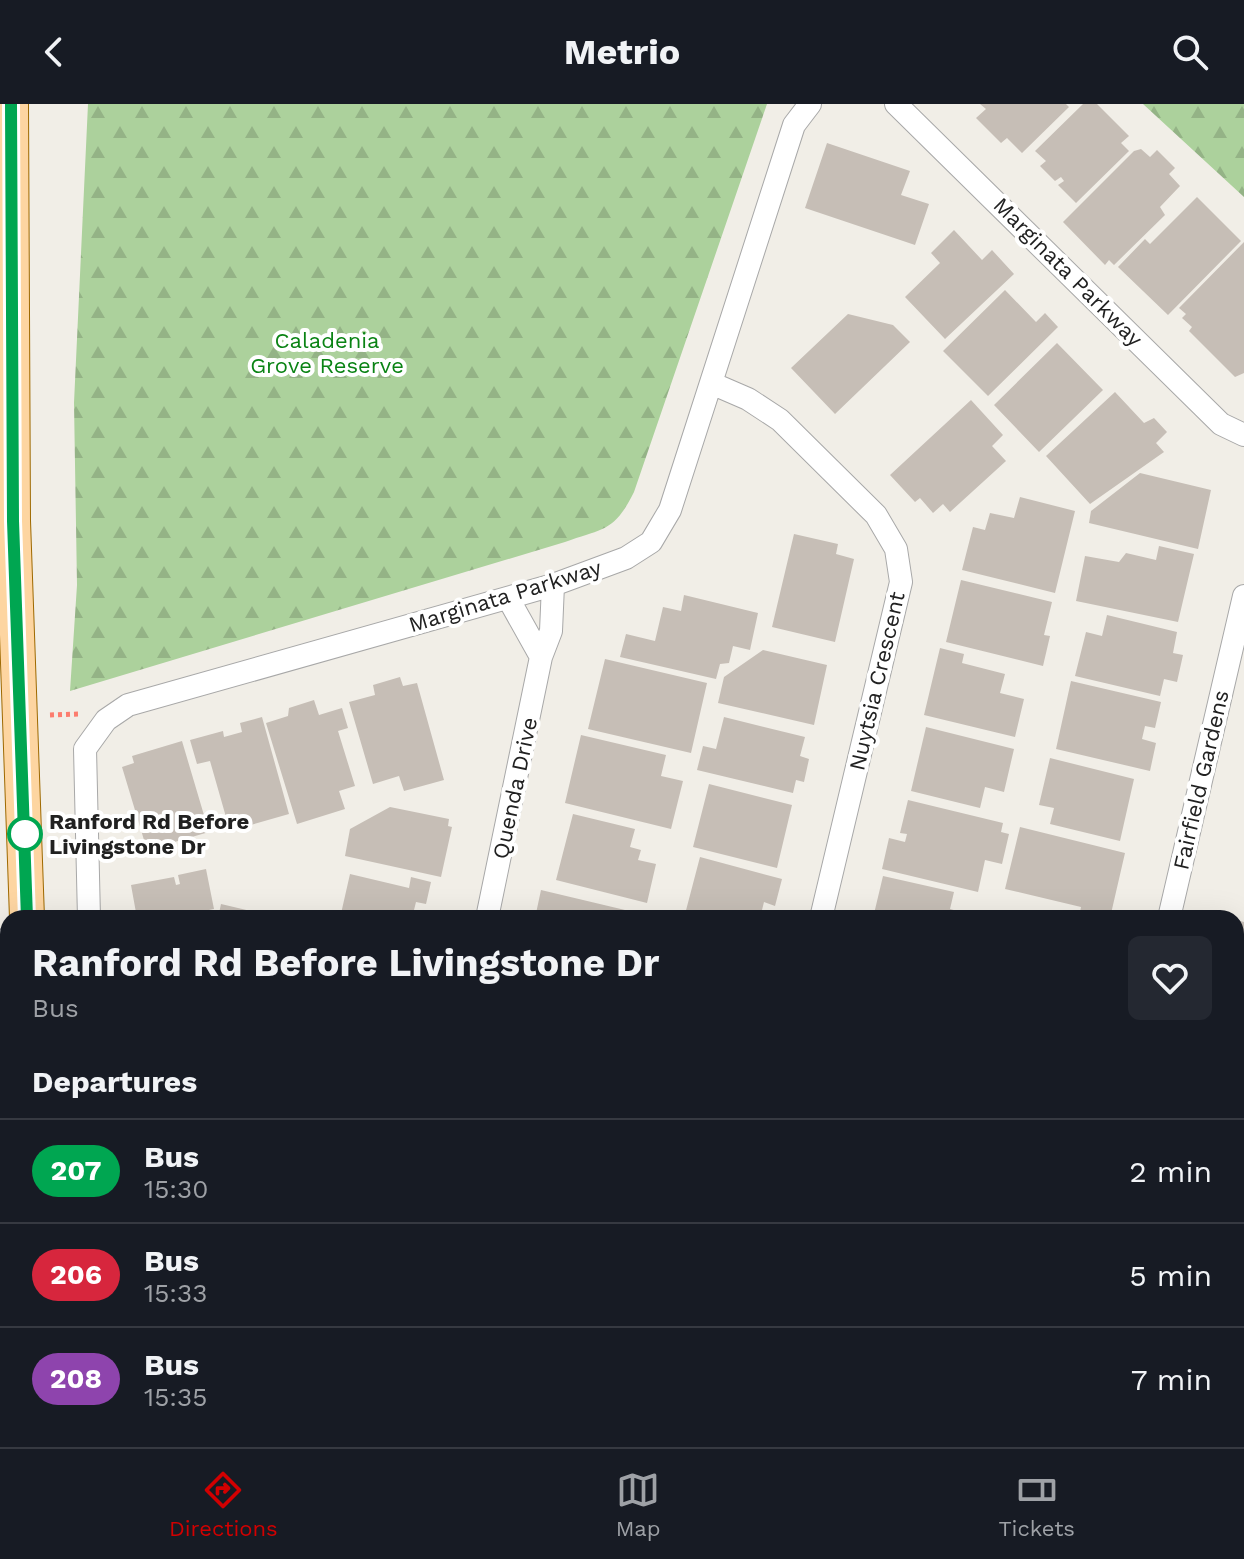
<!DOCTYPE html>
<html lang="en">
<head>
<meta charset="utf-8">
<style>
  body { margin:0; font-family:"Work Sans",sans-serif; background:#242831; color:#f1f3f6; height:100vh; display:flex; flex-direction:column; font-size:30px; white-space:nowrap }
  * { box-sizing:border-box; margin:0 }
  p { font-size:26px; color:#9ea1a6 }
  .icon { flex:none; width:44px; height:44px; fill:none; stroke:currentColor; stroke-width:2; stroke-linecap:round; stroke-linejoin:round }
  .map { position:relative; flex:1; overflow:hidden }
  .sheet { position:absolute; left:0px; top:806px; width:1244px; height:538px; display:flex; flex-direction:column; background:#171b24; border-radius:24px 24px 0 0; box-shadow:0 8px 32px #0002 }
  .sheet>* { flex:none }
  .badge { padding:0 16px; border-radius:26px; font-size:28px; line-height:52px }
  .map>.badge { position:absolute; translate:-50% -50%; box-shadow:0 0 0 4px #fff }
  h2 { padding:0 32px; font-size:30px; line-height:72px }
  .round { display:grid; place-items:center; flex:none; width:84px; height:84px; border-radius:12px; background:#242831 }
  .overview { display:flex; align-items:center; justify-content:space-between; height:136px; padding:0 32px }
  h1 { font-size:38px; font-weight:700; line-height:60px }
  ul { padding:0; list-style:none }
  li { display:flex; align-items:center; gap:24px; height:104px; padding:0 32px; border-top:2px solid #363941 }
  li div { flex:1 }
  li b { display:block; font-size:30px }
  li em { font-style:normal }
  li .badge { min-width:88px; font-weight:700; text-align:center }
  header { display:flex; justify-content:space-between; align-items:center; height:104px; padding:0 32px; background:#171b24; font-size:36px; font-weight:700 }
  .menu { display:flex; justify-content:space-around; align-items:center; height:112px; border-top:2px solid #363941; background:#171b24; font-size:22px; color:#9ea1a6 }
  .menu a { display:grid; justify-items:center; gap:4px }
  .menu .on { color:#d20001 }
  .map>svg:first-child { display:block }
  .forest { fill:url(#forest-firs) }
  .building { fill:#c6beb6 }
  .lines { fill:none; stroke-linecap:round; stroke-linejoin:round }
  .street-casing { stroke:#a8a8a8; stroke-width:24 }
  .secondary-casing { stroke:#707c03; stroke-width:34 }
  .primary-casing { stroke:#9e6900; stroke-width:36 }
  .path { stroke:#fc7c6e; stroke-width:5; stroke-dasharray:4 4; stroke-linecap:butt }
  .street { stroke:#fff; stroke-width:22 }
  .secondary { stroke:#f8fbbc; stroke-width:32 }
  .primary { stroke:#fdd5a1; stroke-width:34 }
  .line-casing { stroke:#fff; stroke-width:18 }
  .line { stroke:#00a651; stroke-width:12 }
  .stop-dot { fill:#fff; stroke:#00a651; stroke-width:4 }
  .labels { text-anchor:middle; dominant-baseline:central; stroke-width:8; stroke-linejoin:round; paint-order:stroke }
  .street-label { font-size:22px; fill:#212121; stroke:#fff }
  .park-label { font-size:22px; fill:#0a8314; stroke:#fff }
  .stop-label { font-size:22px; font-weight:bold; fill:#212121; stroke:#fff; text-anchor:start }
</style>
</head>
<body>
<header><svg class="icon" aria-label="back" viewBox="0 0 24 24"><path d="M15 5l-7 7 7 7"/></svg>Metrio<svg class="icon" aria-label="search" viewBox="0 0 24 24"><circle cx="10" cy="10" r="6"/><path d="M15 15l6 6"/></svg></header>
<div class="map">
<svg width="1244" height="1343" viewBox="0 0 1244 1343">
  <defs>
    <pattern id="forest-firs" width="22" height="20" patternUnits="userSpaceOnUse" patternTransform="scale(2)"><rect width="22" height="20" fill="#acd19c"/><path d="M5 1l3.5 6h-7zM16 11l3.5 6h-7z" fill="#94b386"/></pattern>
  </defs>
  <rect width="100%" height="100%" fill="#f1eee7"/>
  <path class="forest" d="M88 0H767L634 388C614 428 604 424 565 438L70 587 77 481 74 299Z
    M1144 0H1244V93L1143 0Z"/>
  <path class="building" d="M980 0H1066L1069 3 1022 49 1007 34 1001 39 976 14 986 5Z
    M1083 0H1097L1129 32 1121 39 1129 47 1076 99 1058 81 1064 77 1061 73 1055 77 1040 62 1046 57 1035 47Z
    M827 39 910 67 901 91 929 100 915 141 805 104Z
    M1141 45 1150 53 1157 46 1175 64 1169 70 1180 82 1160 103 1165 111 1114 161 1109 156 1105 161 1063 118 1134 47Z
    M1197 93 1241 137 1168 211 1118 163 1145 135 1150 140Z
    M954 126 982 156 992 146 1014 170 945 235 905 193 940 159 931 149Z
    M1244 138V269L1235 273 1189 227 1192 223 1182 214 1186 210 1179 204Z
    M1005 186 1036 218 1045 209 1058 223 988 292 943 247Z
    M848 210 893 221 910 238 835 310 791 264Z
    M1057 239 1103 286 1039 348 994 301Z
    M1115 288 1144 319 1154 314 1167 328 1156 339 1164 348 1090 400 1046 352Z
    M971 296 1003 331 992 342 1006 357 950 408 943 400 933 409 920 394 915 398 890 371Z
    M1140 369 1211 386 1198 445 1089 419 1091 407Z
    M1020 393 1075 407 1055 489 962 466 973 423 985 426 990 409 1014 414Z
    M794 430 838 440 836 450 854 455 835 538 772 523Z
    M1159 442 1194 450 1178 518 1076 497 1085 452 1119 458 1126 449 1156 456Z
    M961 476 1052 498 1044 531 1050 532 1043 562 946 538Z
    M684 491 758 509 750 546 733 542 729 559 720 560 716 575 620 553 626 530 655 537 663 503 681 507Z
    M1107 511 1177 528 1173 549 1183 551 1177 578 1164 575 1160 592 1075 572 1086 528 1102 532Z
    M940 544 964 550 962 559 1005 570 1000 589 1024 595 1015 633 924 611Z
    M763 546 827 561 814 621 718 599 724 573Z
    M605 555 707 579 691 649 588 625Z
    M400 573 403 582 417 579 444 676 404 687 399 672 373 680 349 598 375 591 373 581Z
    M1071 577 1161 598 1155 624 1145 622 1142 635 1156 639 1150 667 1056 645Z
    M314 596 319 611 342 604 348 624 338 627 355 682 339 687 345 705 297 720 266 619 288 612 289 604Z
    M262 613 289 710 230 727 210 657 197 660 190 636 223 627 224 633 242 628 240 619Z
    M724 613 805 633 800 652 809 655 804 678 796 676 793 689 697 666 703 642 716 645Z
    M926 623 1014 645 1004 688 985 683 980 704 911 687Z
    M581 631 666 651 661 672 683 677 671 725 565 699Z
    M182 637 209 728 147 746 122 663 134 659 132 652Z
    M1050 654 1134 675 1120 737 1050 720 1054 704 1039 701Z
    M709 680 792 701 777 764 693 743Z
    M908 696 1003 719 1001 728 1009 730 1002 760 985 756 978 788 882 765 889 734 905 738 907 730 900 729Z
    M390 703 449 715 448 722 452 723 441 773 345 752 350 725Z
    M573 710 635 725 630 743 641 746 638 756 656 760 647 799 556 776Z
    M1020 723 1125 749 1110 814 1079 813 1081 803 1005 785Z
    M700 753 782 775 775 802 764 798 760 814H684Z
    M206 765 214 805 204 807 206 814H137L131 781 174 773 176 781 180 780 178 771Z
    M350 770 409 784 411 773 431 778 426 800 416 798 412 814H340Z
    M883 772 954 788 950 805 983 814H873Z
    M541 786 625 806 624 814H535Z
    M221 800 277 813V814H218Z
    M1236 816 1244 818V845L1236 843Z
    M1236 853 1244 854V910L1236 908Z
    M1236 912 1240 913 1238 921 1244 923V977L1236 975Z
    M1236 983 1244 985V1035L1236 1033Z
    M1236 1053 1244 1054 1242 1084 1236 1082Z
    M1236 1116 1244 1118V1142L1237 1172Z
    M418 1336H520L518 1343H416Z
    M557 1336H637L644 1338 643 1343H555Z
    M819 1336H843L842 1342Z
    M892 1336H972L971 1343H891Z
    M1116 1336H1192L1191 1343H1118L1115 1342Z
    M756 1337 777 1342V1343H755Z
    M1231 1337 1244 1340V1343H1230Z"/>
  <g class="lines">
    <g class="street-casing">
      <path id="street" d="M896 0 1221 320 1244 331
        M711 279 748 295 780 316 876 411 896 445 901 478 821 814
        M508 494 541 553
        M89 814 85 645 106 616 128 601 553 481 626 454 651 438 670 406 794 21 810 0
        M487 814 541 553 551 527 553 481
        M1169 814 1244 492
        M0 858 8 834
        M0 928 8 937
        M361 1343 363 1336
        M697 1343 699 1336
        M1044 1343 1045 1336"/>
    </g>
    <g class="secondary-casing">
      <path id="secondary" d="M0 1282 8 1290
        M111 1336 140 1343
        M265 1336 294 1343
        M1 1343 8 1333"/>
    </g>
    <g class="primary-casing">
      <path id="primary" d="M11 0 13 417 27 814
        M30 1336 31 1343"/>
    </g>
    <path class="path" d="M50 611 81 610
      M1236 1257 1244 1259
      M67 1343 68 1336"/>
    <use href="#street" class="street"/>
    <use href="#secondary" class="secondary"/>
    <use href="#primary" class="primary"/>
  </g>
  <g class="lines">
    <g class="line-casing">
      <path id="line" d="M11 0 13 417 27 814"/>
    </g>
    <use href="#line" class="line"/>
  </g>
  <circle class="stop-dot" cx="25" cy="730" r="16"/>
  <g class="labels">
    <g class="street-label">
      <text transform="translate(1068 168) rotate(45)">Marginata Parkway</text>
      <text transform="translate(505 492) rotate(-17)">Marginata Parkway</text>
      <text transform="translate(877 577) rotate(-77)">Nuytsia Crescent</text>
      <text transform="translate(1201 676) rotate(-77)">Fairfield Gardens</text>
      <text transform="translate(515 684) rotate(-78)">Quenda Drive</text>
    </g>
    <g class="park-label">
      <text x="327" y="236">Caladenia<tspan x="327" dy="25">Grove Reserve</tspan></text>
    </g>
    <g class="stop-label">
      <text x="49" y="717">Ranford Rd Before<tspan x="49" dy="25">Livingstone Dr</tspan></text>
    </g>
  </g>
</svg>
<section class="sheet">
<div class="overview"><div><h1>Ranford Rd Before Livingstone Dr</h1><p>Bus</p></div><a class="round"><svg class="icon" aria-label="heart" viewBox="0 0 24 24"><path d="M12 20l-8-8c-3-5 5-10 8-4 3-6 11-1 8 4z"/></svg></a></div>
<h2>Departures</h2>
<ul>
<li><span class="badge" style="background:#00a651;color:#fff">207</span><div><b>Bus</b><p>15:30</p></div><em>2 min</em></li>
<li><span class="badge" style="background:#d7263d;color:#fff">206</span><div><b>Bus</b><p>15:33</p></div><em>5 min</em></li>
<li><span class="badge" style="background:#8e44ad;color:#fff">208</span><div><b>Bus</b><p>15:35</p></div><em>7 min</em></li>
</ul>
</section>
</div>
<nav class="menu">
<a class="on"><svg class="icon" aria-label="directions" viewBox="0 0 24 24"><path d="M12 3l9 9-9 9-9-9zM9 14v-3h6M13 9l2 2-2 2"/></svg>Directions</a>
<a><svg class="icon" aria-label="map" viewBox="0 0 24 24"><path d="M3 6l6-2 6 2 6-2v14l-6 2-6-2-6 2zM9 4v14M15 6v14"/></svg>Map</a>
<a><svg class="icon" aria-label="tickets" viewBox="0 0 24 24"><path d="M3 7h18v10H3zM15 7v10"/></svg>Tickets</a>
</nav>
</body>
</html>
